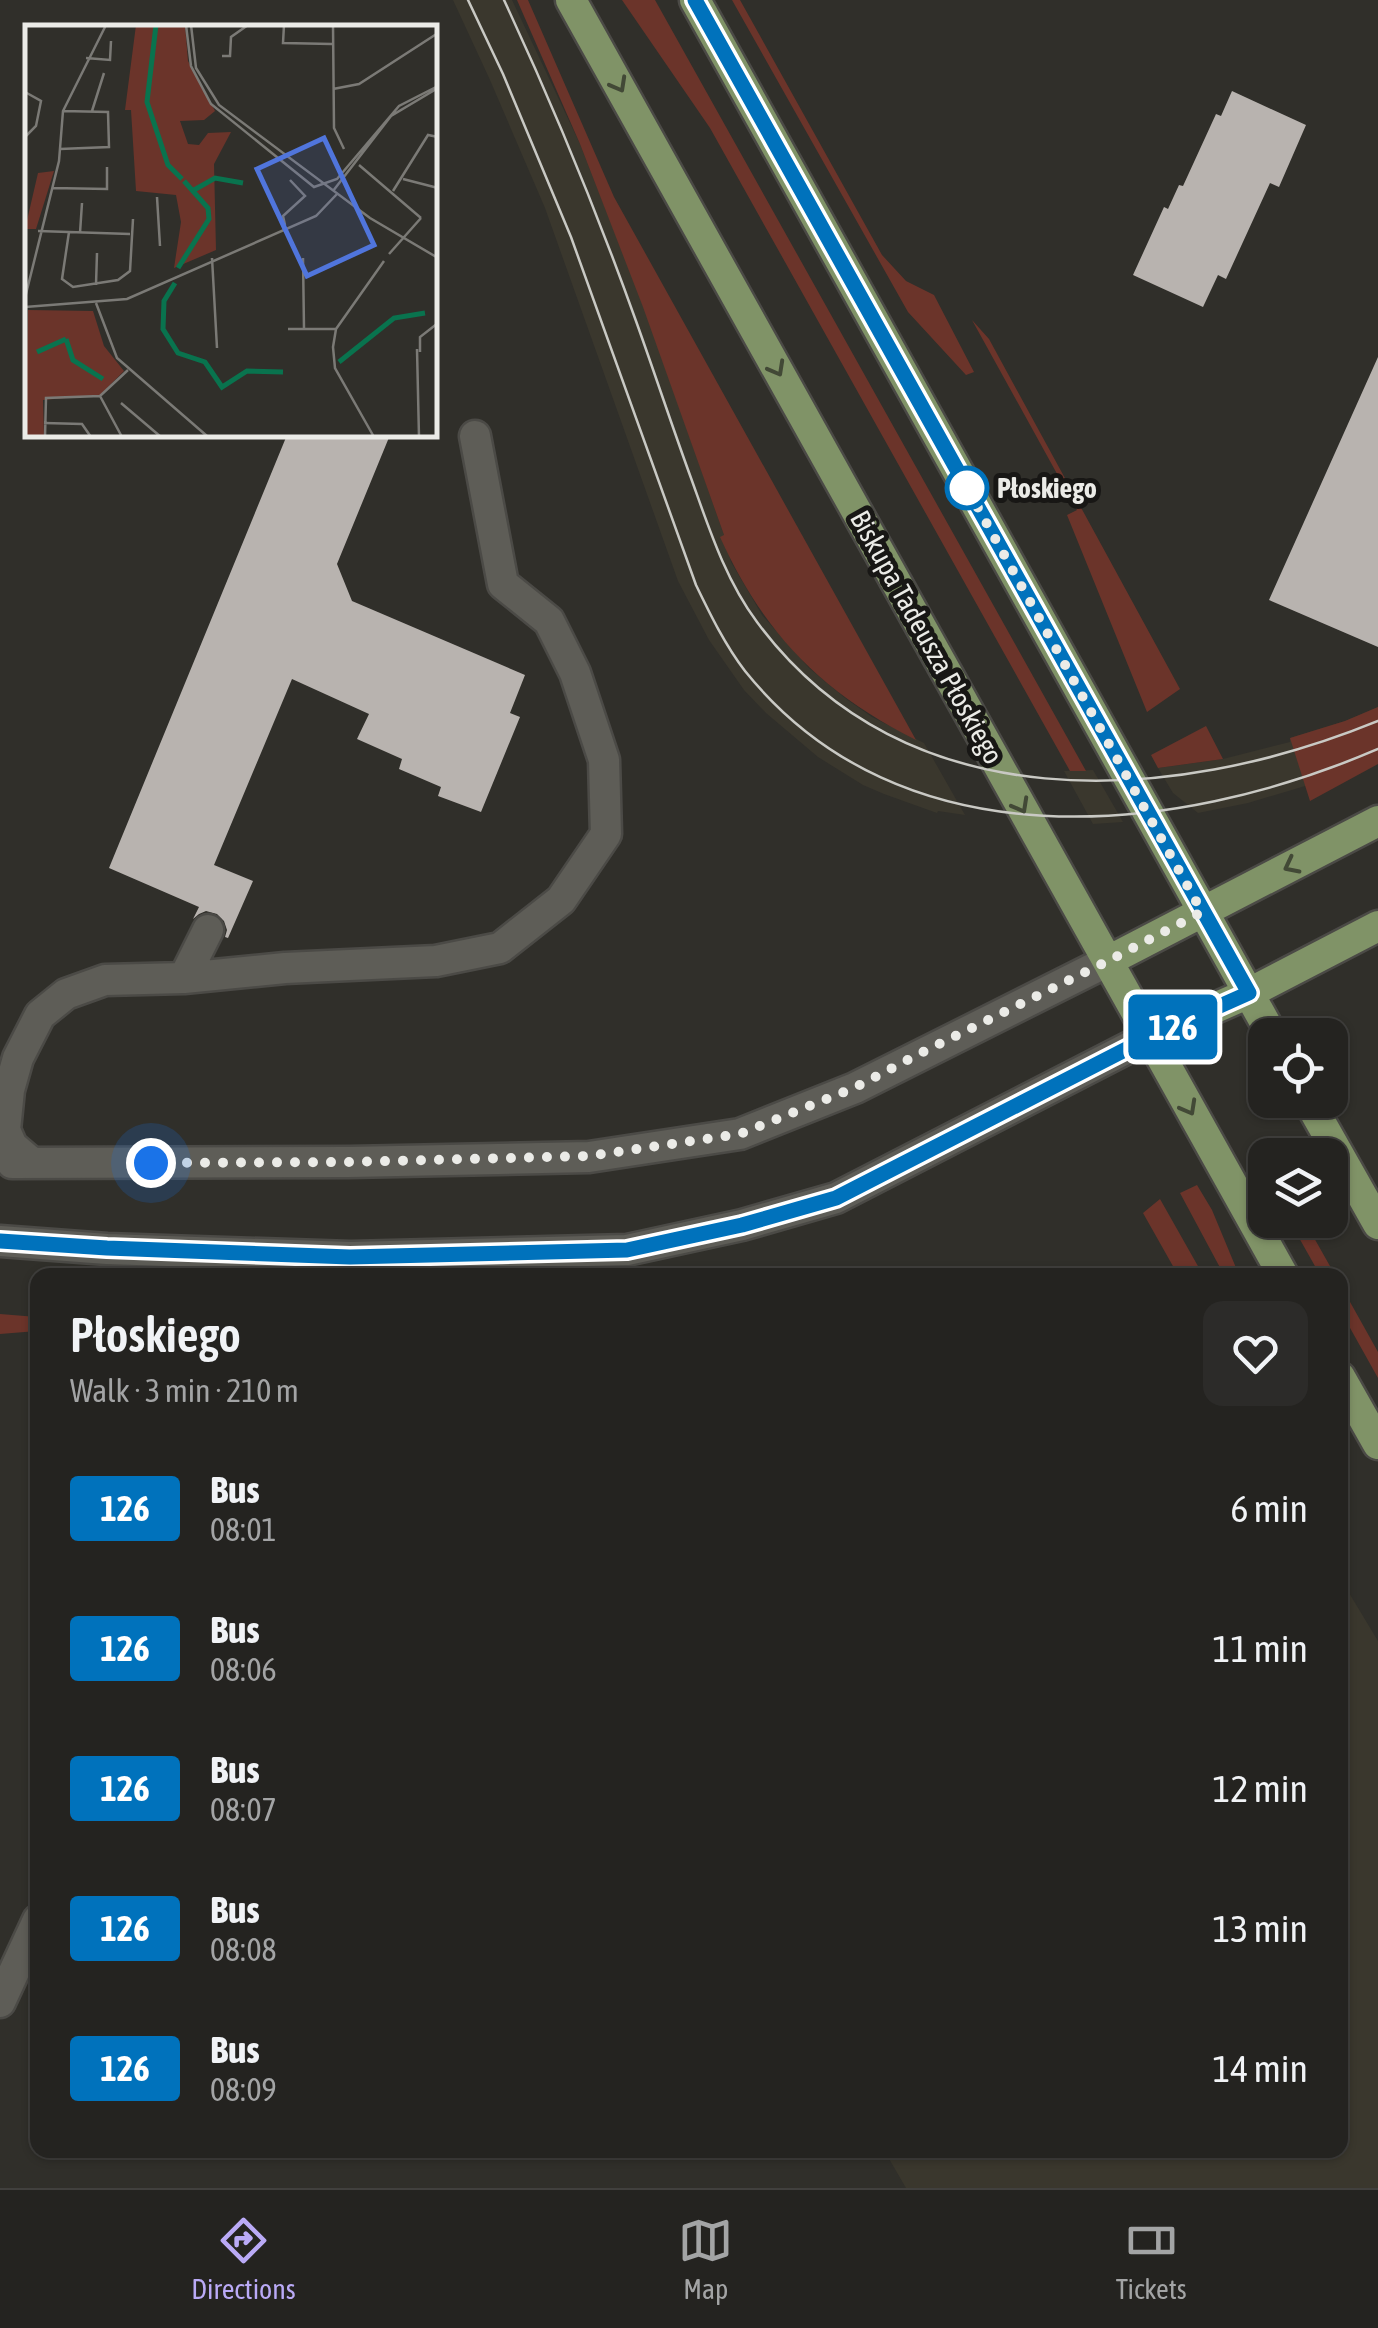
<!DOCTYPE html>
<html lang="en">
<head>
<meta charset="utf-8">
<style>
  body { margin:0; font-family:"Asap Condensed",sans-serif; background:#2c2b29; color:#f1f3f6; height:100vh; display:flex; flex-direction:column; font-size:38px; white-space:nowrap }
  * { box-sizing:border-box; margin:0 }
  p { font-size:32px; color:#a3a4a5 }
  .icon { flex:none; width:55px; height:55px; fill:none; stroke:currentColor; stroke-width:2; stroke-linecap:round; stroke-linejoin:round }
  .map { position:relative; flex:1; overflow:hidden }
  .details { position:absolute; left:30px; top:1268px; width:1318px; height:890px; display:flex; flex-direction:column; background:#242320; border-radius:20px; box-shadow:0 2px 8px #0004,0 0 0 2px #41403e }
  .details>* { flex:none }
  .badge { padding:0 20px; border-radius:8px; font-size:35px; line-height:65px }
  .buttons { position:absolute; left:1248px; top:1018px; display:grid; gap:20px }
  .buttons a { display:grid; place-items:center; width:100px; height:100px; border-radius:20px; background:#242320; box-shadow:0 2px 8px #0004,0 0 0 2px #41403e; font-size:50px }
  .you { position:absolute; width:50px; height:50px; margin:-25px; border:8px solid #fff; border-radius:50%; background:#1a73e8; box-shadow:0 0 0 15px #1a73e833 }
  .map>.badge { position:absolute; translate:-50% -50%; box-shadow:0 0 0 5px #fff }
  .round { display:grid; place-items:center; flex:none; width:105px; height:105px; border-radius:20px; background:#2c2b29 }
  .headline { display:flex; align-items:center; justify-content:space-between; height:170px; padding:0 40px }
  h1 { font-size:48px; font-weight:600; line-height:75px }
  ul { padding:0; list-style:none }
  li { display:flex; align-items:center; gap:30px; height:140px; padding:0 40px }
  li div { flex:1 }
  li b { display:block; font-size:38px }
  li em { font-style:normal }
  li .badge { min-width:110px; font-weight:700; text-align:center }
  .tab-bar { display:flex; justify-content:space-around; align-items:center; height:140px; border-top:2px solid #41403e; background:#242320; font-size:28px; color:#a3a4a5 }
  .tab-bar a { display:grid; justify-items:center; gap:5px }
  .tab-bar .selected { color:#baaaf6 }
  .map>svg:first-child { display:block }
  .built { fill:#3a372d }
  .green { fill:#6b342a }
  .building { fill:#b8b3af }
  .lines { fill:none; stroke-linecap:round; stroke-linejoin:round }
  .minor-casing { stroke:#4b4a46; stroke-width:35 }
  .major-casing { stroke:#4b4a46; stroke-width:35 }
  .minor { stroke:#5e5d57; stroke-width:30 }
  .major { stroke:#809367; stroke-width:30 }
  .tram { stroke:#c9c9c4; stroke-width:2.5 }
  .oneway { stroke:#424936 }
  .line-casing { stroke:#fff; stroke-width:22 }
  .line { stroke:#0072bc; stroke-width:15 }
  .walk { stroke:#ebebe7; stroke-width:10; stroke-dasharray:0 18 }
  .stop-dot { fill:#fff; stroke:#0072bc; stroke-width:5 }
  .labels { text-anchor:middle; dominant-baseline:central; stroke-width:10; stroke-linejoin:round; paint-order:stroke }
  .stop-label { font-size:28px; font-weight:bold; fill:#ebebe7; stroke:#181715; text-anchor:start }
  .street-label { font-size:28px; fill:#ebebe7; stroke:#181715 }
  .inset-river { fill:none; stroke:#09734e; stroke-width:5 }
  .inset-road { fill:none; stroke:#7b7a76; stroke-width:2.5 }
  .view { fill:#5075dc; fill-opacity:0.15; stroke:#5075dc; stroke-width:5 }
  .inset-edge { fill:none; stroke:#ebebe7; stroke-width:5 }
</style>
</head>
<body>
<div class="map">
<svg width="1378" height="2188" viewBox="0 0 1378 2188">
  <rect width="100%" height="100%" fill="#302f2a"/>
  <path class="built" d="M453 0H512L580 144 644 307 724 535 731 562 762 615 809 668 845 698 872 717 924 743 965 815 938 811 937 813 884 794 863 785 818 757 766 713 744 690 709 640 678 581 545 208 490 80Z
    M1378 707 1342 775 1248 803 1198 813 1173 793 1158 768 1223 759 1290 742V738L1345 721Z
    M1093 770 1123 822 1093 824 1064 771Z
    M1340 1578 1378 1641V2188H906L884 2150H1340Z"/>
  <path class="green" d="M517 0H528L614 197 916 740C821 692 764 634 720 537L724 535 643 307 580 144Z
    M622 0H655L1086 771H1070L710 128Z
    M732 0H740L882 255 906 281 934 295 974 372 966 375 908 312Z
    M972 320 989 339 1180 689 1147 712 1067 515 1077 510Z
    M1378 707V764L1310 801 1290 738 1345 721Z
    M1206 726 1223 759 1158 768 1151 755Z
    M1197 1185 1212 1210 1239 1275H1224L1180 1193Z
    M1160 1199 1203 1275H1178L1143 1213Z
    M1289 1220H1304L1335 1275H1320Z
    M1340 1284 1378 1352V1378L1340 1310Z
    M0 1314 37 1317V1331L0 1334Z"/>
  <path class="building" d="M1232 91 1306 125 1279 187 1270 183 1226 279 1218 275 1203 307 1133 275 1164 207 1168 209 1179 185 1183 186 1216 114 1221 116Z
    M1378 357V647L1269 600Z
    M287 435H390L337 564 352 601 525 675 510 713 520 717 481 812 438 796 441 787 399 769 402 759 357 739 369 714 292 679 214 865 253 881 228 938 225 937 227 930 224 921 217 914 206 911 199 914 193 919 199 907 109 868Z"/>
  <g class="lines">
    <g class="minor-casing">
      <path id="minor" d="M184 978 208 930
        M12 1163 349 1162 589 1157 740 1134 855 1088 1108 961
        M32 1163 12 1146 5 1130 9 1090 18 1058 40 1015 66 994 105 980 184 978 285 968 436 961 500 948 561 900 606 834 604 760 575 673 549 621 503 584 475 436
        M0 1241 107 1249 351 1257 627 1250 742 1225 836 1198 1149 1037
        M0 2002 38 1920"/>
    </g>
    <g class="major-casing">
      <path id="major" d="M571 0 1283 1275
        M695 0 1272 1035
        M1108 961 1378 821
        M1149 1037 1249 993 1378 926
        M1308 1100 1378 1224
        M1340 1377 1378 1444"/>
    </g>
    <use href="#minor" class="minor"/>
    <use href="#major" class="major"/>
    <path class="tram" d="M468 0 503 74 571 237 696 585C710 614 725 645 745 671 901 865 1173 837 1378 749
      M504 0C553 105 597 212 636 321 655 374 672 426 691 478 709 528 725 579 757 622 905 822 1170 806 1378 721"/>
  </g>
  <defs><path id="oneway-chevron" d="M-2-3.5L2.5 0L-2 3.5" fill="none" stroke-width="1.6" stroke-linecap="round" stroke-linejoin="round" transform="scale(2.5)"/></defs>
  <g class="oneway">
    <use href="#oneway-chevron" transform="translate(619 85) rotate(61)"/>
    <use href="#oneway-chevron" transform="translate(777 369) rotate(61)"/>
    <use href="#oneway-chevron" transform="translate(1021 806) rotate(61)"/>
    <use href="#oneway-chevron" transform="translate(1291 866) rotate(153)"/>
    <use href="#oneway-chevron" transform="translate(1189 1108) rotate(61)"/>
  </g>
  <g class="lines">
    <g class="line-casing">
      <path id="line" d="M0 1241 107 1248 350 1257 627 1250 742 1225 836 1198 1150 1037 1249 993 695 0"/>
    </g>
    <use href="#line" class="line"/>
    <path class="walk" d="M151 1163 349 1162 589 1156 740 1134 854 1088 923 1052 1108 961 1202 912 967 488"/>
  </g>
  <circle class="stop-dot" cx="967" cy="488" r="20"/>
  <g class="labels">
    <g class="stop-label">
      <text x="997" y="488">Płoskiego</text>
    </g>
    <g class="street-label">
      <text transform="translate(927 637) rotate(61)">Biskupa Tadeusza Płoskiego</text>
    </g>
  </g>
  <g transform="translate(25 25)">
    <rect width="412" height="412" fill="#302f2a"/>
    <path d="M111 0H160L163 36 190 86 179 95 155 96 163 119 174 120 183 108 206 107 189 139 191 225 149 243 156 197 151 170 111 166 106 85H100ZM29 146 11 204H0L13 148ZM3 285 68 286 79 321 99 346 75 370 18 375 19 412H0Z" fill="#6b342a"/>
    <path class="inset-river" d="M131 0 122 77 143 140 157 154M169 165 190 153 218 158M153 243 184 194 183 183 159 156M150 258 139 276 138 304 153 328 180 337 197 362 222 346 258 347M41 314 48 335 78 354M12 327 41 314M314 337 369 293 400 288"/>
    <path class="inset-road" d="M161 0 166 41 186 79 289 162 312 154 374 81 413 61M166 0 171 43 194 80 345 193 413 233M259 0 258 18 307 19M308 0 309 103 319 124M197 31H205L206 12 223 0M61 33 85 35 86 16M308 64 334 59 413 8M0 67 16 76 11 101 0 112M67 86 79 48M35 124 84 122 83 87 38 86M334 140 396 193M378 154 413 163M27 163 82 164V142M308 166 366 91 413 63M368 166 403 110 413 112M132 172 135 221M260 200 258 191 280 171 265 155M13 206 105 209M44 207 37 254 48 262 93 255 105 246 108 194M55 208 57 178M364 229 396 193M187 233 192 323M278 233 279 304M71 260 72 228M0 273 34 136 38 86 81 0M71 278 92 333 182 411M0 282 102 274 291 191 312 169M263 304H311M392 324 394 412M395 327V312L413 298M75 371 97 412M96 378 136 412M19 398 57 399 66 412M20 412 21 373 75 371 103 345M349 412 310 343 308 322 311 304 359 236"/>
    <path class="view" d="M299 113 349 220 282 251 232 144Z"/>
    <rect width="412" height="412" class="inset-edge"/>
  </g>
</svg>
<div class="buttons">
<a><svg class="icon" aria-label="locate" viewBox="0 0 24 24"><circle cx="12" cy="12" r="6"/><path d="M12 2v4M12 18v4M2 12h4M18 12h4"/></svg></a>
<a><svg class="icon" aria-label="layers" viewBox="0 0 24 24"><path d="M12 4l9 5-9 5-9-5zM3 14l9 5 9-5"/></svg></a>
</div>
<div class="you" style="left:151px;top:1163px"></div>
<b class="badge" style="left:1173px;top:1027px;background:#0072bc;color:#fff">126</b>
<section class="details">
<div class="headline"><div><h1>Płoskiego</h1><p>Walk · 3 min · 210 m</p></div><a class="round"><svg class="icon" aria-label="heart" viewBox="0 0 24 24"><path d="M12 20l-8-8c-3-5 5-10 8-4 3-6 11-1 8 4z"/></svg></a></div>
<ul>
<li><span class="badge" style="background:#0072bc;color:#fff">126</span><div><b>Bus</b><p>08:01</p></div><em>6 min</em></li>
<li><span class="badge" style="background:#0072bc;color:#fff">126</span><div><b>Bus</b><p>08:06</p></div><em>11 min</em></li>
<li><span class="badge" style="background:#0072bc;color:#fff">126</span><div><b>Bus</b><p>08:07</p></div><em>12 min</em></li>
<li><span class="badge" style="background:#0072bc;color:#fff">126</span><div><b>Bus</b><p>08:08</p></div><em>13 min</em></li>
<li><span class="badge" style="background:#0072bc;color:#fff">126</span><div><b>Bus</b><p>08:09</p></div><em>14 min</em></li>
</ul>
</section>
</div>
<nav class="tab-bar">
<a class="selected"><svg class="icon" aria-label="directions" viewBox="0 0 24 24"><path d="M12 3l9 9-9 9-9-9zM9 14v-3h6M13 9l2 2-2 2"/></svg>Directions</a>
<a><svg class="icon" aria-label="map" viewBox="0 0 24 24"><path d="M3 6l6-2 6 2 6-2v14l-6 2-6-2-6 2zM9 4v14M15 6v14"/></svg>Map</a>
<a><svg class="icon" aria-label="tickets" viewBox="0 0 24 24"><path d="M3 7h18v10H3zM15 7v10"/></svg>Tickets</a>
</nav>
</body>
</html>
